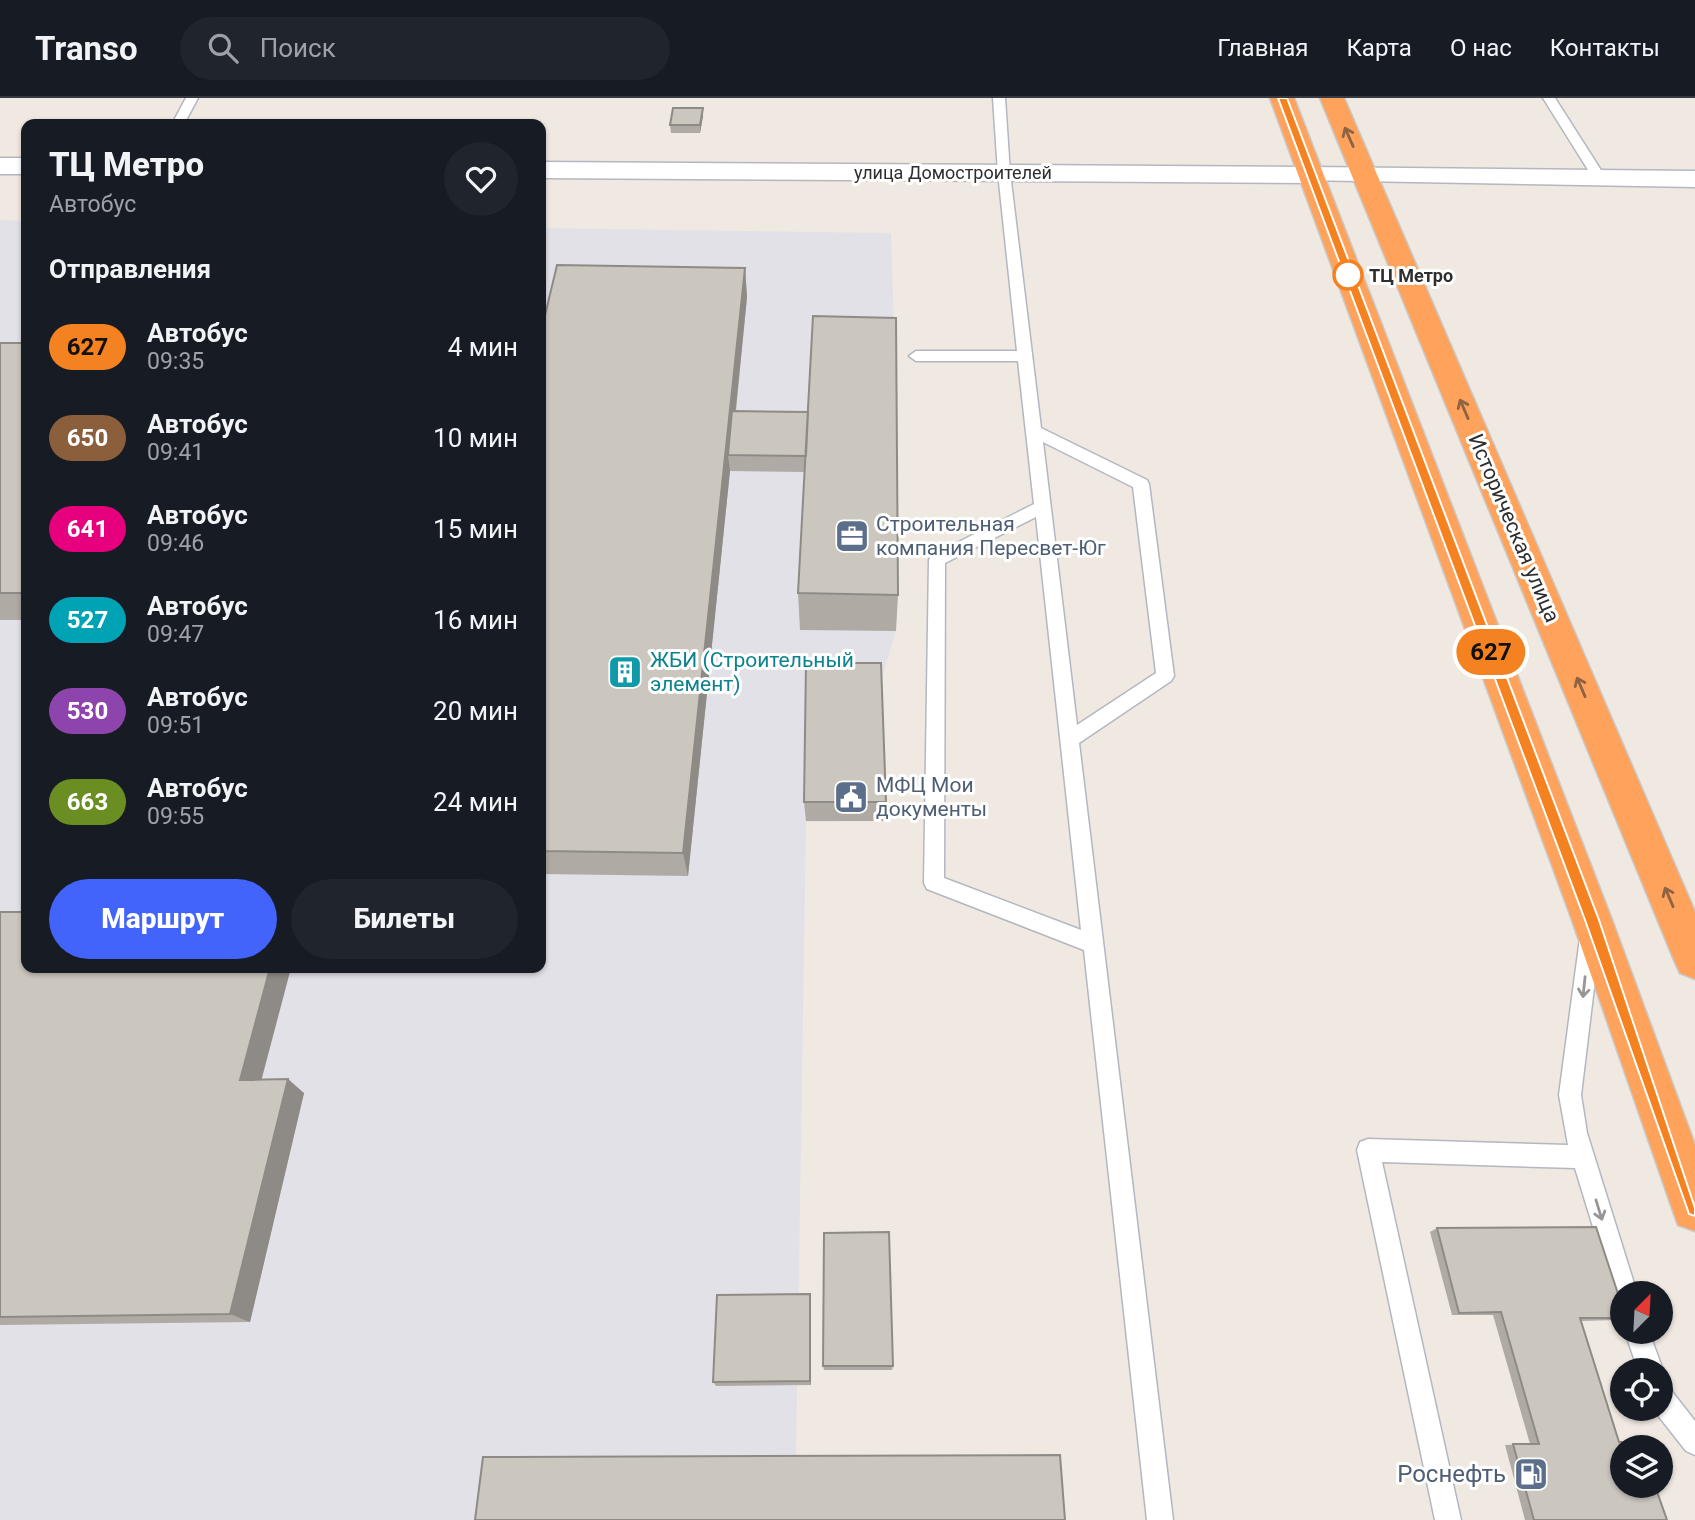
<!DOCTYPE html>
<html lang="ru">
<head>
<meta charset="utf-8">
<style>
  body { margin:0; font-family:Roboto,sans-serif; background:#20242c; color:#f1f3f6; height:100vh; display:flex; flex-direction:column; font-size:26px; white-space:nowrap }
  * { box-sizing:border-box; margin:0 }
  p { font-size:23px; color:#9ea1a6 }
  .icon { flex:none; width:38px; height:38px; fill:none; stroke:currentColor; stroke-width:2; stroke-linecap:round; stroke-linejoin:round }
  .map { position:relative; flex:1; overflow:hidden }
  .drawer { position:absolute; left:21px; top:21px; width:525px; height:854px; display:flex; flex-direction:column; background:#171b24; border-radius:14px; box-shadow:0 2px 5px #0004 }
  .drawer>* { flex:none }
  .badge { padding:0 14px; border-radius:23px; font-size:24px; line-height:46px }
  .needle { width:46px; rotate:24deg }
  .tools { position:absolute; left:1610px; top:1183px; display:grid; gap:14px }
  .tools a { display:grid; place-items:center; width:63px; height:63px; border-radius:50%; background:#171b24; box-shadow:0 2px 5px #0004; font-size:35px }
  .map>.badge { position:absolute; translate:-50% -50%; box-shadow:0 0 0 4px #fff }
  h2 { padding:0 28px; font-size:26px; line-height:63px }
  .round { display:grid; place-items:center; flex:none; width:74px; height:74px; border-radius:37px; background:#20242c }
  .overview { display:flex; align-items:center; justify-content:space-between; height:119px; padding:0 28px }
  h1 { font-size:33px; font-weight:800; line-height:52px }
  .button { display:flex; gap:14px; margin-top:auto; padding:14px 28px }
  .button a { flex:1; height:80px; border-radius:42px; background:#4264fb; color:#fff; font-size:28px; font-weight:800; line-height:80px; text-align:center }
  .button a+a { background:#20242c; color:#f1f3f6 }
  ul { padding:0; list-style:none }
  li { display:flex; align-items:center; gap:21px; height:91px; padding:0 28px }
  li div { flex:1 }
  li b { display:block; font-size:26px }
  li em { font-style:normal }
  li .badge { min-width:77px; font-weight:700; text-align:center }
  header { display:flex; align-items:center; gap:42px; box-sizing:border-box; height:98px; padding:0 35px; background:#171b24; border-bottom:2px solid #363941 }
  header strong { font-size:33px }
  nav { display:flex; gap:38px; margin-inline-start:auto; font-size:24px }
  .search { width:490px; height:63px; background:#20242c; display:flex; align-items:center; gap:18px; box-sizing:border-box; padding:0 24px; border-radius:38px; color:#9ea1a6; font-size:26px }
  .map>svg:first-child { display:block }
  .industrial { fill:#e3e1e8 }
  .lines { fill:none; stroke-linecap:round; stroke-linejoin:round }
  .lane-casing { stroke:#b4b7c1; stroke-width:3 }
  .street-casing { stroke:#b4b7c1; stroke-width:3 }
  .secondary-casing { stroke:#b4b7c1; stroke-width:3 }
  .highway-casing { stroke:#c9c9c9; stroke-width:3 }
  .lane { fill:#fff; fill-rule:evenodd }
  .street { fill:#fff; fill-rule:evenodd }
  .secondary { fill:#fff; fill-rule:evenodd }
  .highway { fill:#ffa35c; fill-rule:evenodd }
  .wall { fill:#afaba4 }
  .shaded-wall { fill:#8e8b86 }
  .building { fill:#cbc7bf; stroke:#8e8b86; stroke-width:2 }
  .oneway { stroke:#8c6343 }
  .oneway2 { stroke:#969696 }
  .line { fill:#f58220; stroke:#fff; stroke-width:2 }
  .stop-dot { fill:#fff; stroke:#f58220; stroke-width:3.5 }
  .labels { text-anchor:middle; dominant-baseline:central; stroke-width:6; stroke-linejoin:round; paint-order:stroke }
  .far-street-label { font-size:18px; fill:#2e2e2e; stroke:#fff }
  .far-stop-label { font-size:18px; font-weight:bold; fill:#2e2e2e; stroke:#fff; text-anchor:start }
  .service-label { font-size:21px; fill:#4e5e75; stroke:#fff; text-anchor:start }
  .street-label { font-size:21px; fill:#2e2e2e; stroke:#fff }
  .culture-label { font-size:21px; fill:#0d838f; stroke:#fff; text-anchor:start }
  .near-service-label { font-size:24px; fill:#4e5e75; stroke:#fff; text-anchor:end }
</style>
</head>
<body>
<header>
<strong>Transo</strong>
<div class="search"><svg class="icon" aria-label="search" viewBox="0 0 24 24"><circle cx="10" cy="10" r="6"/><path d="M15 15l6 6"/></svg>Поиск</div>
<nav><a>Главная</a><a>Карта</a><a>О нас</a><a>Контакты</a></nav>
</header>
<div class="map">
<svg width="1695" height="1422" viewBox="0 0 1695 1422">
  <rect width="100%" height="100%" fill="#efe9e1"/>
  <path class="industrial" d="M0 122 26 123V870H541V130L891 135 895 259 896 533 880 586 885 723 806 724 796 1361 1056 1422H0Z"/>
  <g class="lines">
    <g class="lane-casing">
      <path id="lane" d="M186 0H198L184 26H172Z
        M993 0H1005L1010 75 1041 330 1147 382 1149 386 1174 578 1171 583 1079 645 1173 1422H1147L1084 852 927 791 924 785 929 462 931 458 1034 406 1018 263H916L909 258 916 253H1017L998 75ZM1043 344 1133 389 1156 575 1077 627ZM1036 419 1081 832 944 780 945 465Z
        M1543 0H1555L1606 80 1605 83H1595Z
        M1590 831 1597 833 1600 840 1581 997 1587 1035 1637 1195H1622V1206L1616 1204 1575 1070 1382 1064 1461 1422H1435L1357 1052 1360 1044 1368 1041 1568 1047 1559 997 1580 840 1583 833Z
        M1625 1234H1649L1663 1272 1661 1276V1272H1638Z
        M1661 1287 1670 1291 1695 1323V1357L1686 1353 1653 1311H1661Z"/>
    </g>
    <g class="street-casing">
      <path id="street" d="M0 60H26V76H0Z
        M541 64 1310 69 1319 72 1323 77 1319 82 1310 85 541 80Z"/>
    </g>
    <g class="secondary-casing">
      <path id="secondary" d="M1310 69 1695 73V89L1301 82 1297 77 1301 72Z"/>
    </g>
    <g class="highway-casing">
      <path id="highway" d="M1270 0H1294L1612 822 1695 1047V1133L1678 1127 1672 1110 1572 822Z
        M1320 0H1344L1695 814V881L1680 875 1674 862Z"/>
    </g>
    <use href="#lane" class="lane"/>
    <use href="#street" class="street"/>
    <use href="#secondary" class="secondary"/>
    <use href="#highway" class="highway"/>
  </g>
  <path class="wall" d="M703 18 700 35H671L670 27Z
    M745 170 747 199 736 313 808 314 898 497 896 533 800 532 798 495 805 374 730 373 688 778 541 776V234Z
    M0 245H26V522H0Z
    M804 704H886L885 723H806Z
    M0 814 262 981 304 995 250 1224 0 1227Z
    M1437 1130 1622 1208V1221L1617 1222 1581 1223 1619 1344 1667 1422H1525L1505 1347 1530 1346 1493 1217H1452L1430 1134Z
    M811 1202V1287L716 1288 713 1284Z
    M823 1268H893L892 1272H824Z"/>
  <path class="shaded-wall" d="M703 10V18L700 35V27Z
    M745 170 747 199 731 357H728L730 373 688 778 683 755Z
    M270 870H291L258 995 240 982Z
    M288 981 304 995 250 1224 230 1216Z
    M810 1196 811 1202V1287L810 1283Z"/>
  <path class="building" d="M673 10H703L700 27H670Z
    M557 167 745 170 683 755 541 753V234Z
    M813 218 896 220 898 497 798 495Z
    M0 245H26V495H0Z
    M732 313 808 314 806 358 728 357Z
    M806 565H881L886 704H804Z
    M0 814H26V870H270L240 982 288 981 230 1216 0 1219Z
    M1596 1129 1622 1208V1220H1580L1619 1344H1641L1643 1349H1622V1388H1655L1667 1422H1534L1513 1346H1539L1501 1214 1459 1215 1437 1130Z
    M889 1134 893 1268H823L824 1135Z
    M810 1196V1283L713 1284 717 1197Z
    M1060 1357 1065 1422H475L483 1359Z"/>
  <defs><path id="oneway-shaft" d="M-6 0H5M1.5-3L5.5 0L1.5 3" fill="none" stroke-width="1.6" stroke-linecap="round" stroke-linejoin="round" transform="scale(1.75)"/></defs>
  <g class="oneway">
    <use href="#oneway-shaft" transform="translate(1349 39) rotate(-114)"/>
    <use href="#oneway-shaft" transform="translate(1464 311) rotate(-113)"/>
    <use href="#oneway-shaft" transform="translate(1581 589) rotate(-113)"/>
    <use href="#oneway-shaft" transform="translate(1669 799) rotate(-113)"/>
  </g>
  <g class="oneway2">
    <use href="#oneway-shaft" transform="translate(1584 889) rotate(96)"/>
    <use href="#oneway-shaft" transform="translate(1599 1112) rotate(73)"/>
  </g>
  <path class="line" d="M1278 0H1287L1599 822 1695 1110V1118L1689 1116 1687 1110 1585 822Z"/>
  <defs>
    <g id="office-square" transform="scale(1.75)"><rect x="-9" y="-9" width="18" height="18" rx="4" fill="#5c6f8a" stroke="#fff"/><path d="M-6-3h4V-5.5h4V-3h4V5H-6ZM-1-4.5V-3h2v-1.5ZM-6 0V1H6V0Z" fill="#fff"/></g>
    <g id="building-square" transform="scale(1.75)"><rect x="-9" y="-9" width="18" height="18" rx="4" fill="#0f9aa8" stroke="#fff"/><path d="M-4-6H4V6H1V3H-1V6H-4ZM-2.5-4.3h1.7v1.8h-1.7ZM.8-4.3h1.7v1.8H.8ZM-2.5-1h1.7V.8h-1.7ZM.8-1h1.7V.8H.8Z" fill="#fff"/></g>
    <g id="civic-square" transform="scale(1.75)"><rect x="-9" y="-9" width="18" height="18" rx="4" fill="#5c6f8a" stroke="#fff"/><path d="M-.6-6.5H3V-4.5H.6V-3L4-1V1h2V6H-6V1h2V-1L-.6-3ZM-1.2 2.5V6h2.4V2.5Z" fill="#fff"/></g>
    <g id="fuel-square" transform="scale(1.75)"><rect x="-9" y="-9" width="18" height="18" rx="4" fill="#5c6f8a" stroke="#fff"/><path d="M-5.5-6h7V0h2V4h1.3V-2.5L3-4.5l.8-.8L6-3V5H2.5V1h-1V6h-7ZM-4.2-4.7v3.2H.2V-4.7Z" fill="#fff"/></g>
  </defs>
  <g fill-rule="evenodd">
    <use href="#office-square" x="852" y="438"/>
    <use href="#building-square" x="625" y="574"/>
    <use href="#civic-square" x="851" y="699"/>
    <use href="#fuel-square" x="1531" y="1376"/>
  </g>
  <circle class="stop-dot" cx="1348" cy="177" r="14"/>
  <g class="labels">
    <g class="far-street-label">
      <text x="953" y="74">улица Домостроителей</text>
    </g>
    <g class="far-stop-label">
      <text x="1369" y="177">ТЦ Метро</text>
    </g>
    <g class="service-label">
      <text x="876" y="426">Строительная<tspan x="876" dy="24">компания Пересвет-Юг</tspan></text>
      <text x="876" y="687">МФЦ Мои<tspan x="876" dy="24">документы</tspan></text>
    </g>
    <g class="street-label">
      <text transform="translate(1514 430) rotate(67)">Историческая улица</text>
    </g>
    <g class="culture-label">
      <text x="650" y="562">ЖБИ (Строительный<tspan x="650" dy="24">элемент)</tspan></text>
    </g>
    <g class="near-service-label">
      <text x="1506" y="1376">Роснефть</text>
    </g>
  </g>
</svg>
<div class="tools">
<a><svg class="needle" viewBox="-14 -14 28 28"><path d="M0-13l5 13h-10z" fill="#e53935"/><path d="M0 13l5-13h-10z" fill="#9ea1a6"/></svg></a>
<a><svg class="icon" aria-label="locate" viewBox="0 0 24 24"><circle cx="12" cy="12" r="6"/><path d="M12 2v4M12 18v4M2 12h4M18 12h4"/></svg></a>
<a><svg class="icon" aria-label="layers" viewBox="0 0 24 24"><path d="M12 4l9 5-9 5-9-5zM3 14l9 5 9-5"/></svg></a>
</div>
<b class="badge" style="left:1491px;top:554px;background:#f58220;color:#111">627</b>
<section class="drawer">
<div class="overview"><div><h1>ТЦ Метро</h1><p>Автобус</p></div><a class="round"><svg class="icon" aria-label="heart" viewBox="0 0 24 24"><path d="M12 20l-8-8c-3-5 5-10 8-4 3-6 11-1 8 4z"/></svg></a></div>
<h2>Отправления</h2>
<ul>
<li><span class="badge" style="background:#f58220;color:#111">627</span><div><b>Автобус</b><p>09:35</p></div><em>4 мин</em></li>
<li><span class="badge" style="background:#8b5e3c;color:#fff">650</span><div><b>Автобус</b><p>09:41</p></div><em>10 мин</em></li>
<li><span class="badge" style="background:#e6007e;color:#fff">641</span><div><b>Автобус</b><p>09:46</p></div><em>15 мин</em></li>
<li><span class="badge" style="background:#00a3b4;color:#fff">527</span><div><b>Автобус</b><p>09:47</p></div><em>16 мин</em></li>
<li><span class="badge" style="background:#8e44ad;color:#fff">530</span><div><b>Автобус</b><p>09:51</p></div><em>20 мин</em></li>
<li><span class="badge" style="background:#6b8e23;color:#fff">663</span><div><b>Автобус</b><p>09:55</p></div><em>24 мин</em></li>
</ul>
<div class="button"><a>Маршрут</a><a>Билеты</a></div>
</section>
</div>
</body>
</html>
